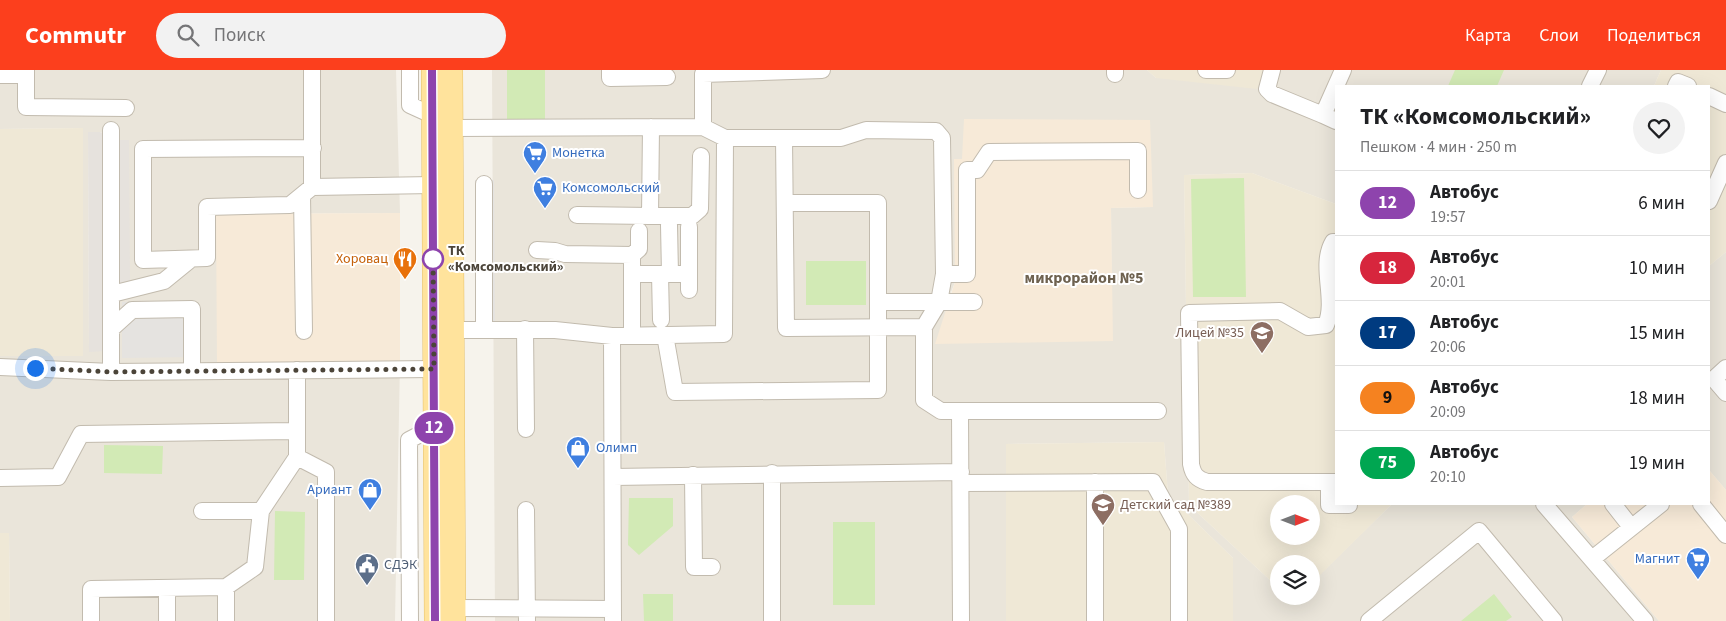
<!DOCTYPE html>
<html lang="ru">
<head>
<meta charset="utf-8">
<style>
  body { margin:0; font-family:"Source Sans 3",sans-serif; background:#f2f2f2; color:#202124; height:100vh; display:flex; flex-direction:column; font-size:19px; white-space:nowrap }
  * { box-sizing:border-box; margin:0 }
  p { font-size:16px; color:#757577 }
  .icon { flex:none; width:28px; height:28px; fill:none; stroke:currentColor; stroke-width:2; stroke-linecap:round; stroke-linejoin:round }
  .map { position:relative; flex:1; overflow:hidden }
  .panel { position:absolute; left:1335px; top:15px; width:375px; height:420px; display:flex; flex-direction:column; background:#fff; border-radius:0px; box-shadow:0 5px 20px #0002 }
  .panel>* { flex:none }
  .badge { padding:0 10px; border-radius:16px; font-size:18px; line-height:32px }
  .needle { width:32px; rotate:90deg }
  .tools { position:absolute; left:1270px; top:425px; display:grid; gap:10px }
  .tools a { display:grid; place-items:center; width:50px; height:50px; border-radius:50%; background:#fff; box-shadow:0 5px 20px #0002; font-size:25px }
  .you { position:absolute; width:25px; height:25px; margin:-12px; border:4px solid #fff; border-radius:50%; background:#1a73e8; box-shadow:0 0 0 8px #1a73e833 }
  .map>.badge { position:absolute; translate:-50% -50%; box-shadow:0 0 0 2px #fff }
  .round { display:grid; place-items:center; flex:none; width:52px; height:52px; border-radius:26px; background:#f2f2f2 }
  .overview { display:flex; align-items:center; justify-content:space-between; height:85px; padding:0 25px }
  h1 { font-size:24px; font-weight:700; line-height:38px }
  ul { padding:0; list-style:none }
  li { display:flex; align-items:center; gap:15px; height:65px; padding:0 25px; border-top:1px solid #e0e0e0 }
  li div { flex:1 }
  li b { display:block; font-size:19px }
  li em { font-style:normal }
  li .badge { min-width:55px; font-weight:700; text-align:center }
  header { display:flex; align-items:center; gap:30px; box-sizing:border-box; height:70px; padding:0 25px; background:#fc3f1d; color:#fff }
  header strong { font-size:24px }
  nav { display:flex; gap:28px; margin-inline-start:auto; font-size:18px }
  .search { width:350px; height:45px; background:#f2f2f2; display:flex; align-items:center; gap:12px; box-sizing:border-box; padding:0 18px; border-radius:28px; color:#757577; font-size:19px }
  .map>svg:first-child { display:block }
  .residential { fill:#eae5da; fill-rule:evenodd }
  .commercial { fill:#f7ead8 }
  .industrial { fill:#e6e2dd }
  .education { fill:#efe8d6; fill-rule:evenodd }
  .green { fill:#d2eab5 }
  .parking { fill:#e5e3e0 }
  .lines { fill:none; stroke-linecap:round; stroke-linejoin:round }
  .minor-casing { stroke:#c2bbae; stroke-width:18 }
  .major-casing { stroke:#e6c16a; stroke-width:22 }
  .minor { stroke:#fff; stroke-width:16 }
  .major { stroke:#ffe39c; stroke-width:21 }
  .line-casing { stroke:#fff; stroke-width:11 }
  .line { stroke:#8e44ad; stroke-width:8 }
  .walk { stroke:#4b4439; stroke-width:5; stroke-dasharray:0 9 }
  .stop-dot { fill:#fff; stroke:#8e44ad; stroke-width:2.5 }
  .labels { text-anchor:middle; dominant-baseline:central; stroke-width:4; stroke-linejoin:round; paint-order:stroke }
  .shop-label { font-size:14px; fill:#366cbe; stroke:#fff; text-anchor:start }
  .stop-label { font-size:14px; font-weight:bold; fill:#4b4439; stroke:#fff; text-anchor:start }
  .food-label { font-size:14px; fill:#c56008; stroke:#fff; text-anchor:end }
  .education-label { font-size:14px; fill:#785e54; stroke:#fff; text-anchor:end }
  .service-label { font-size:14px; fill:#4e5e75; stroke:#fff; text-anchor:start }
  .quarter-label { font-size:16px; font-weight:bold; fill:#6e6250; stroke:#fff }
</style>
</head>
<body>
<header>
<strong>Commutr</strong>
<div class="search"><svg class="icon" aria-label="search" viewBox="0 0 24 24"><circle cx="10" cy="10" r="6"/><path d="M15 15l6 6"/></svg>Поиск</div>
<nav><a>Карта</a><a>Слои</a><a>Поделиться</a></nav>
</header>
<div class="map">
<svg width="1726" height="551" viewBox="0 0 1726 551">
  <rect width="100%" height="100%" fill="#f6f3ec"/>
  <path class="residential" d="M0 0H396L400 143 217 144 400 292 395 551H10L9 463H0V286L83 285V58L0 59ZM88 62H100L117 70H129L89 281Z
    M492 0H1147L1156 8 1265 0H1661L1654 16H1336V134L1252 103 1184 105 1189 435 1272 512H1279V526H1311V513L1392 434H1587L1572 447 1659 551H1233V488L1168 425 1164 372 1006 374V551H495ZM955 89H962L1152 137 1111 138 1112 271 947 232 955 212Z
    M1726 182V420L1709 400V196Z"/>
  <path class="commercial" d="M964 49 1150 50 1153 137 1111 138 1113 271 935 274 955 212 954 89H962Z
    M400 143V292H217L216 144Z
    M1709 400 1726 420V551H1659L1572 447 1587 434H1709Z"/>
  <path class="industrial" d="M88 62H100L117 70H129L130 215 105 217 106 281 89 282Z"/>
  <path class="education" d="M1147 0H1265L1257 19 1156 8Z
    M1661 0H1726V182L1709 196V16H1654Z
    M83 58V286H0V59Z
    M1252 103 1336 134V434H1392L1312 513 1311 494H1279V512H1272L1189 435 1184 105ZM1279 434H1311V466H1279Z
    M1164 372 1168 425 1233 488V551H1006V374Z
    M0 463H9L10 551H0Z"/>
  <path class="green" d="M507 0H545V49H507Z
    M1455 0H1504L1497 16H1448Z
    M1244 108 1246 227H1193L1191 109Z
    M806 191H866V235H806Z
    M104 375 163 376 162 404 104 403Z
    M629 428H673V456L639 485 628 475Z
    M275 441 305 442 304 510H274Z
    M833 452H875V535H833Z
    M643 524H673V551H644Z
    M1494 524 1512 547 1506 551H1461Z"/>
  <path class="parking" d="M475 110H494L495 253H475Z
    M194 231 195 287 122 288V232Z"/>
  <g class="lines">
    <g class="minor-casing">
      <path id="minor" d="M26 0V37L126 38
        M312 0V117L433 115
        M410 0V35L432 45
        M610 0V8L667 7
        M1115 0V4
        M1206 0H1227
        M1272 0 1267 19 1272 24 1323 45
        M0 5H16L23 0
        M1590 16 1598 0
        M1676 16 1678 12 1688 16
        M1709 26 1726 34
        M1336 51 1323 45 1343 0
        M703 57V4L822 0
        M452 58 703 57 725 68H841L866 60 936 61 942 68 944 204 939 232 924 257 786 258 784 68
        M111 60V302
        M484 114V258
        M312 117 290 135 207 137V188L143 190V79L313 78
        M302 125 304 261
        M1709 131 1726 93
        M577 145 650 146 651 57
        M650 146H692L700 139 701 86
        M669 155 670 204
        M689 157V220
        M1336 172H1333C1319 196 1337 229 1326 255L1308 257 1280 241 1189 243 1191 394C1193 405 1197 409 1207 412H1336
        M537 180 555 181 565 184 632 185V265
        M632 185 639 179V161
        M632 204H689
        M660 204 661 250
        M944 204H967V100H977L989 82 1138 81V120
        M112 224 164 211 191 189
        M878 232H974
        M924 257V330L941 341H1158
        M111 259 132 240 192 239V300
        M525 259 526 359
        M452 260H555L612 266 724 264 725 68
        M665 265 675 322 878 320V133H785
        M612 266 613 551
        M0 297 111 302 434 299
        M1726 298 1714 309 1726 323
        M297 300V387L326 402V551
        M960 341 961 551
        M772 403V551
        M693 405 694 497H712
        M613 407 961 402
        M0 408 58 407 81 364 297 361
        M1329 412V435H1349
        M961 413 1153 412 1179 459V551
        M1544 434 1645 551
        M1613 434 1631 457
        M1701 434 1726 465
        M526 440 527 551
        M202 441H261
        M1592 489 1661 434
        M167 518V551
        M455 538 613 539
        M91 551V519L226 517 255 497 261 441 297 387
        M226 551V517
        M410 551 409 370 434 357
        M1095 551V412
        M1369 551 1479 461 1554 551"/>
    </g>
    <g class="major-casing">
      <path id="major" d="M432 0 435 551
        M452 0 455 551"/>
    </g>
    <use href="#minor" class="minor"/>
    <use href="#major" class="major"/>
  </g>
  <g class="lines">
    <g class="line-casing">
      <path id="line" d="M432 0 435 551"/>
    </g>
    <use href="#line" class="line"/>
    <path class="walk" d="M35 298 111 302 434 299 433 185V189"/>
  </g>
  <defs>
    <g id="supermarket-pin" transform="scale(1.25)"><path d="M0 17L-7.5 6A9.5 9.5 0 1 1 7.5 6Z" fill="#3f7fe0" stroke="#fff"/><path d="M-6-5.5h2.5l.6 2H6L4.5 2H-2.5L-4.4-4H-6ZM-1.5 3.2a1.3 1.3 0 1 0 .1 0ZM3 3.2a1.3 1.3 0 1 0 .1 0Z" fill="#fff"/></g>
    <g id="restaurant-pin" transform="scale(1.25)"><path d="M0 17L-7.5 6A9.5 9.5 0 1 1 7.5 6Z" fill="#e8710a" stroke="#fff"/><path d="M-5-6h1v4h1v-4h1v4h1v-4h1v5L-1.5 .5V6h-2V.5L-5-1ZM5-6V6H3V1.5H1.5Q1.5-4 5-6Z" fill="#fff"/></g>
    <g id="school-pin" transform="scale(1.25)"><path d="M0 17L-7.5 6A9.5 9.5 0 1 1 7.5 6Z" fill="#8d6e63" stroke="#fff"/><path d="M0-5L7-2L0 1L-7-2ZM-4 1L0 2.5L4 1V4Q0 6-4 4Z" fill="#fff"/></g>
    <g id="shop-pin" transform="scale(1.25)"><path d="M0 17L-7.5 6A9.5 9.5 0 1 1 7.5 6Z" fill="#3f7fe0" stroke="#fff"/><path d="M-5-2.5h2.3a2.7 3.5 0 0 1 5.4 0H5L5.5 6h-11ZM-1.5-2.5h3a1.5 2.3 0 0 0-3 0Z" fill="#fff"/></g>
    <g id="civic-pin" transform="scale(1.25)"><path d="M0 17L-7.5 6A9.5 9.5 0 1 1 7.5 6Z" fill="#5c6f8a" stroke="#fff"/><path d="M-.6-6.5H3V-4.5H.6V-3L4-1V1h2V6H-6V1h2V-1L-.6-3ZM-1.2 2.5V6h2.4V2.5Z" fill="#fff"/></g>
  </defs>
  <g fill-rule="evenodd">
    <use href="#supermarket-pin" x="535" y="83"/>
    <use href="#supermarket-pin" x="545" y="118"/>
    <use href="#restaurant-pin" x="405" y="189"/>
    <use href="#school-pin" x="1262" y="263"/>
    <use href="#shop-pin" x="578" y="378"/>
    <use href="#shop-pin" x="370" y="420"/>
    <use href="#school-pin" x="1103" y="435"/>
    <use href="#supermarket-pin" x="1698" y="489"/>
    <use href="#civic-pin" x="367" y="495"/>
  </g>
  <circle class="stop-dot" cx="433" cy="189" r="10"/>
  <g class="labels">
    <g class="shop-label">
      <text x="552" y="83">Монетка</text>
      <text x="562" y="118">Комсомольский</text>
      <text x="596" y="378">Олимп</text>
      <text x="352" y="420" text-anchor="end">Ариант</text>
      <text x="1680" y="489" text-anchor="end">Магнит</text>
    </g>
    <g class="stop-label">
      <text x="448" y="181">ТК<tspan x="448" dy="16">«Комсомольский»</tspan></text>
    </g>
    <g class="food-label">
      <text x="388" y="189">Хоровац</text>
    </g>
    <g class="education-label">
      <text x="1244" y="263">Лицей №35</text>
      <text x="1120" y="435" text-anchor="start">Детский сад №389</text>
    </g>
    <g class="service-label">
      <text x="384" y="495">СДЭК</text>
    </g>
    <g class="quarter-label">
      <text x="1084" y="208">микрорайон №5</text>
    </g>
  </g>
</svg>
<div class="tools">
<a><svg class="needle" viewBox="-14 -14 28 28"><path d="M0-13l5 13h-10z" fill="#e53935"/><path d="M0 13l5-13h-10z" fill="#757577"/></svg></a>
<a><svg class="icon" aria-label="layers" viewBox="0 0 24 24"><path d="M12 4l9 5-9 5-9-5zM3 14l9 5 9-5"/></svg></a>
</div>
<div class="you" style="left:35px;top:298px"></div>
<b class="badge" style="left:434px;top:358px;background:#8e44ad;color:#fff">12</b>
<section class="panel">
<div class="overview"><div><h1>ТК «Комсомольский»</h1><p>Пешком · 4 мин · 250 m</p></div><a class="round"><svg class="icon" aria-label="heart" viewBox="0 0 24 24"><path d="M12 20l-8-8c-3-5 5-10 8-4 3-6 11-1 8 4z"/></svg></a></div>
<ul>
<li><span class="badge" style="background:#8e44ad;color:#fff">12</span><div><b>Автобус</b><p>19:57</p></div><em>6 мин</em></li>
<li><span class="badge" style="background:#d7263d;color:#fff">18</span><div><b>Автобус</b><p>20:01</p></div><em>10 мин</em></li>
<li><span class="badge" style="background:#003b80;color:#fff">17</span><div><b>Автобус</b><p>20:06</p></div><em>15 мин</em></li>
<li><span class="badge" style="background:#f58220;color:#111">9</span><div><b>Автобус</b><p>20:09</p></div><em>18 мин</em></li>
<li><span class="badge" style="background:#00a651;color:#fff">75</span><div><b>Автобус</b><p>20:10</p></div><em>19 мин</em></li>
</ul>
</section>
</div>
</body>
</html>
